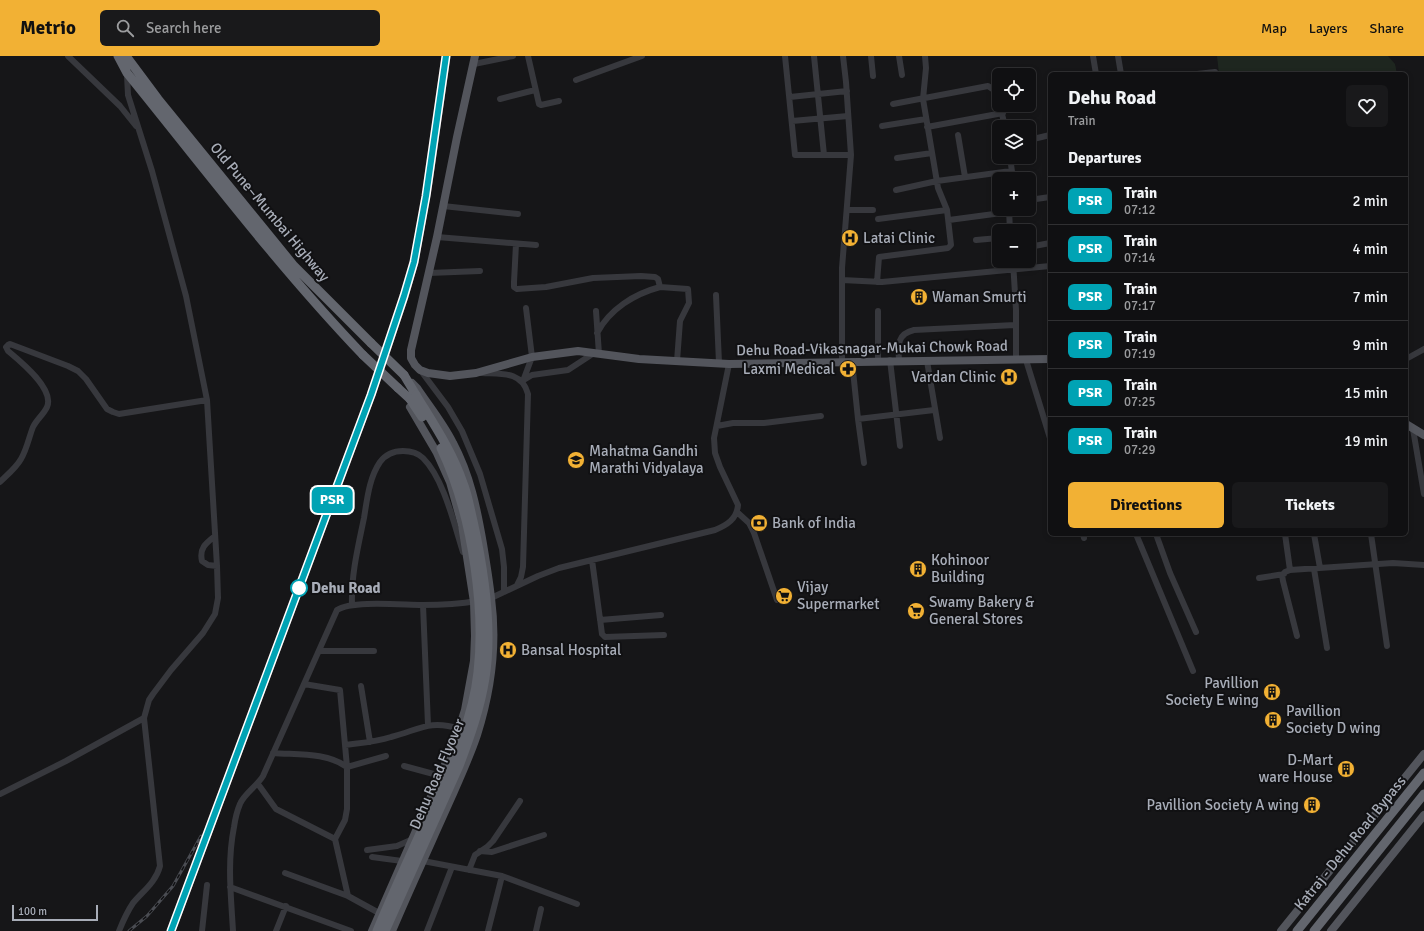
<!DOCTYPE html>
<html lang="en">
<head>
<meta charset="utf-8">
<style>
  body { margin:0; font-family:Signika,sans-serif; background:#19191b; color:#f1f3f6; height:100vh; display:flex; flex-direction:column; font-size:15px; white-space:nowrap }
  * { box-sizing:border-box; margin:0 }
  p { font-size:13px; color:#9c9d9f }
  .icon { flex:none; width:22px; height:22px; fill:none; stroke:currentColor; stroke-width:2; stroke-linecap:round; stroke-linejoin:round }
  .map { position:relative; flex:1; overflow:hidden }
  .details { position:absolute; left:1048px; top:16px; width:360px; height:464px; display:flex; flex-direction:column; background:#101012; border-radius:6px; box-shadow:0 2px 6px #0003,0 0 0 1px #303032 }
  .details>* { flex:none }
  .badge { padding:0 8px; border-radius:6px; font-size:14px; line-height:26px }
  .fabs { position:absolute; left:992px; top:12px; display:grid; gap:8px }
  .fabs a { display:grid; place-items:center; width:44px; height:44px; border-radius:6px; background:#101012; box-shadow:0 2px 6px #0003,0 0 0 1px #303032; font-size:20px }
  .scale { position:absolute; left:12px; bottom:10px; width:86px; box-sizing:border-box; padding-left:4px; border:2px solid #a8adb8; border-top:0; font-size:11px; line-height:14px; white-space:nowrap; color:#a8adb8; -webkit-text-stroke:3px #111113; paint-order:stroke }
  .map>.badge { position:absolute; translate:-50% -50%; box-shadow:0 0 0 2px #fff }
  h2 { padding:0 20px; font-size:15px; line-height:36px }
  .round { display:grid; place-items:center; flex:none; width:42px; height:42px; border-radius:6px; background:#19191b }
  .headline { display:flex; align-items:center; justify-content:space-between; height:68px; padding:0 20px }
  h1 { font-size:19px; font-weight:800; line-height:30px }
  .primary-button { display:flex; gap:8px; margin-top:auto; padding:8px 20px }
  .primary-button a { flex:1; height:46px; border-radius:6px; background:#f2b134; color:#111; font-size:16px; font-weight:800; line-height:46px; text-align:center }
  .primary-button a+a { background:#19191b; color:#f1f3f6 }
  ul { padding:0; list-style:none }
  li { display:flex; align-items:center; gap:12px; height:48px; padding:0 20px; border-top:1px solid #303032 }
  li div { flex:1 }
  li b { display:block; font-size:15px }
  li em { font-style:normal }
  li .badge { min-width:44px; font-weight:700; text-align:center }
  header { display:flex; align-items:center; gap:24px; box-sizing:border-box; height:56px; padding:0 20px; background:#f2b134; color:#111 }
  header strong { font-size:19px }
  nav { display:flex; gap:22px; margin-inline-start:auto; font-size:14px }
  .search { width:280px; height:36px; background:#19191b; display:flex; align-items:center; gap:10px; box-sizing:border-box; padding:0 14px; border-radius:6px; color:#9c9d9f; font-size:15px }
  .map>svg:first-child { display:block }
  .green { fill:#1e261f }
  .lines { fill:none; stroke-linecap:round; stroke-linejoin:round }
  .minor { stroke:#37383d; stroke-width:6 }
  .major { stroke:#53555c; stroke-width:8 }
  .highway { stroke:#63666e; stroke-width:9 }
  .rail-casing { stroke:#4a4c52; stroke-width:3 }
  .rail { stroke:#111113; stroke-width:1.5; stroke-dasharray:4.5; stroke-linecap:butt }
  .highway-bridge { stroke:#63666e; stroke-width:9 }
  .line-casing { stroke:#fff; stroke-width:9 }
  .line { stroke:#00a3b4; stroke-width:6 }
  .stop-dot { fill:#fff; stroke:#00a3b4; stroke-width:2 }
  .labels { text-anchor:middle; dominant-baseline:central; stroke-width:4; stroke-linejoin:round; paint-order:stroke }
  .street-label { font-size:15px; fill:#a8adb8; stroke:#111113 }
  .poi-label { font-size:15px; fill:#a8adb8; stroke:#111113; text-anchor:start }
  .stop-label { font-size:15px; font-weight:bold; fill:#a8adb8; stroke:#111113; text-anchor:start }
</style>
</head>
<body>
<header>
<strong>Metrio</strong>
<div class="search"><svg class="icon" aria-label="search" viewBox="0 0 24 24"><circle cx="10" cy="10" r="6"/><path d="M15 15l6 6"/></svg>Search here</div>
<nav><a>Map</a><a>Layers</a><a>Share</a></nav>
</header>
<div class="map">
<svg width="1424" height="875" viewBox="0 0 1424 875">
  <rect width="100%" height="100%" fill="#161618"/>
  <path class="green" d="M1217 0H1388L1395 8 1397 18H1219Z"/>
  <g class="lines">
    <path class="minor" d="M68 0 120 50 136 70
      M528 0 539 48 541 49 559 45
      M785 0 795 99H851
      M814 0 824 99
      M871 0 873 20
      M899 0 902 19
      M1093 0 1096 18
      M1118 0 1121 18
      M474 8 513 0
      M1197 18 1215 16
      M576 24 642 0
      M790 41 847 35
      M500 43 535 34
      M893 48 988 30 994 34 999 46
      M1000 49 1005 71
      M792 65 848 60
      M882 70 926 63
      M927 71 1003 57
      M958 79 965 121
      M1029 84 1050 79
      M1010 101 1013 123
      M897 102 932 97
      M896 134 937 125 1011 115
      M1029 144 1050 141
      M443 150 518 158
      M1009 153 1010 175
      M847 154H873
      M878 163 947 154
      M949 164 1009 156
      M437 181 536 189
      M976 184 999 182
      M516 188 514 226V231L517 233 546 231 593 222 641 220 655 221 658 223 660 231 688 233 689 247 680 265 677 305
      M1029 191 1050 187
      M1013 205 1016 254V304
      M429 217 480 215
      M842 224 882 226 1050 210
      M877 226 879 201 948 192 951 189 947 154 938 132 923 43 926 12 925 0
      M716 239 719 307
      M596 255 599 298
      M878 255V305
      M597 277C610 253 634 238 660 231
      M1406 303 1424 293
      M890 304 900 390
      M899 304C898 289 897 278 914 274L1015 269
      M1026 304 1050 382
      M852 305 858 363 864 407
      M927 305 940 382
      M842 306V212L851 99 846 26 843 0
      M421 315 448 351 462 375 480 418 502 493 504 511V536
      M482 317C501 318 522 315 528 338L523 511 521 521 517 529
      M522 325 532 319 568 314 594 297
      M523 325 532 301 526 252
      M858 363 934 354
      M717 370 733 367H764L821 360
      M1413 373 1424 438
      M0 426C7 419 16 412 21 403 27 393 29 381 33 371 37 363 44 358 47 351 55 333 20 305 8 295L6 291 8 289 10 288 68 310 78 315 86 323 107 353 113 356 119 358 207 344
      M737 456 749 467 754 477 777 544
      M1083 478 1084 482
      M1136 478 1193 615
      M1156 478 1170 517 1196 576
      M1285 478 1290 514
      M1314 478 1320 512
      M1371 478 1387 590
      M215 480C206 487 199 492 202 505L208 509 217 510
      M592 504 602 578 605 581 664 579
      M1314 513 1327 592
      M1259 522 1284 518
      M489 543 538 520 559 512 715 474C727 469 737 463 738 449L720 411 715 397 714 382 729 308
      M352 549C351 519 358 491 364 462 367 444 369 422 380 406 386 398 393 395 403 395 410 395 418 397 423 402 444 423 454 468 463 496
      M423 549 428 669
      M600 564 661 559
      M1297 580 1283 525 1282 519 1285 516 1290 514 1393 507 1424 509
      M319 595H374
      M304 628 340 634 347 711V753L345 764 335 783
      M361 630 370 686
      M345 689C360 687 376 686 391 681 419 674 429 663 460 673
      M273 697C297 699 326 696 347 711L386 700
      M404 710 441 720
      M258 728 276 753 335 783 348 840
      M0 738 66 705 144 662
      M367 794 397 790 413 783
      M480 795 492 796 544 779
      M372 801 402 805
      M423 805 502 820 577 848
      M469 814 475 799 487 791 493 785 520 745
      M285 817 348 840 379 857
      M230 831 351 875
      M119 875C123 865 127 856 133 847 143 835 156 826 160 810L144 662 149 644 153 638 171 614 203 577 215 558 218 542 217 510 207 344 186 240 152 115 128 39 127 19
      M202 875 207 829
      M233 875C231 840 227 806 234 771 235 764 237 755 240 748 244 738 257 730 263 720L337 554C352 544 403 549 422 549 440 549 460 548 477 545
      M276 875 286 850
      M427 875 452 811
      M488 875 502 820
      M536 875 541 853"/>
    <path class="major" d="M475 0 457 81 437 181 411 294V302L415 309 420 314 428 317 450 320 476 317 532 301 578 295 639 303 729 308 1050 303
      M1406 368 1424 379
      M372 875 454 688 465 654 474 605 475 580 474 546 462 469 450 426 437 397 410 351
      M392 875C411 830 432 785 452 740 461 719 470 700 477 679 491 635 497 587 491 542 489 524 486 506 483 488 477 453 470 419 453 387 443 367 429 350 417 332L412 327
      M1281 875 1424 698
      M1331 875 1424 759"/>
    <path class="highway" d="M118 0 127 17C204 112 278 210 363 299
      M126 0 158 43 294 210 371 287
      M404 319 416 339
      M398 332 410 343
      M1297 875 1424 717
      M1314 875 1424 738"/>
    <g class="rail-casing">
      <path id="rail" d="M129 875 147 860 173 830 201 780
        M174 875 374 339 407 241 417 206 431 127 449 0"/>
    </g>
    <use href="#rail" class="rail"/>
    <path class="highway-bridge" d="M371 287 404 319
      M363 299 398 332
      M410 343 422 361
      M377 875C394 834 413 794 431 753 451 710 473 664 478 616 482 581 480 546 475 511 469 469 459 430 441 392
      M385 875 459 710C470 681 480 653 485 622 493 573 484 514 473 465 470 453 468 439 463 427 452 395 433 367 416 339"/>
  </g>
  <g class="lines">
    <g class="line-casing">
      <path id="line" d="M171 875 371 339 404 240 414 206 426 140 446 0"/>
    </g>
    <use href="#line" class="line"/>
  </g>
  <defs>
    <g id="hospital-disc" transform="scale(0.9)"><circle r="9.5" fill="#f2b134" stroke="#111113"/><path d="M-5-5h3v3.5h4V-5h3V5h-3V1.5h-4V5h-3Z" fill="#111"/></g>
    <g id="building-disc" transform="scale(0.9)"><circle r="9.5" fill="#f2b134" stroke="#111113"/><path d="M-4-6H4V6H1V3H-1V6H-4ZM-2.5-4.3h1.7v1.8h-1.7ZM.8-4.3h1.7v1.8H.8ZM-2.5-1h1.7V.8h-1.7ZM.8-1h1.7V.8H.8Z" fill="#111"/></g>
    <g id="pharmacy-disc" transform="scale(0.9)"><circle r="9.5" fill="#f2b134" stroke="#111113"/><path d="M-2-6h4v4h4v4h-4v4h-4v-4h-4v-4h4Z" fill="#111"/></g>
    <g id="school-disc" transform="scale(0.9)"><circle r="9.5" fill="#f2b134" stroke="#111113"/><path d="M0-5L7-2L0 1L-7-2ZM-4 1L0 2.5L4 1V4Q0 6-4 4Z" fill="#111"/></g>
    <g id="bank-disc" transform="scale(0.9)"><circle r="9.5" fill="#f2b134" stroke="#111113"/><path d="M-6-4H6V4H-6ZM0-2.3a2.3 2.3 0 1 0 0 4.6a2.3 2.3 0 1 0 0-4.6Z" fill="#111"/></g>
    <g id="supermarket-disc" transform="scale(0.9)"><circle r="9.5" fill="#f2b134" stroke="#111113"/><path d="M-6-5.5h2.5l.6 2H6L4.5 2H-2.5L-4.4-4H-6ZM-1.5 3.2a1.3 1.3 0 1 0 .1 0ZM3 3.2a1.3 1.3 0 1 0 .1 0Z" fill="#111"/></g>
  </defs>
  <g fill-rule="evenodd">
    <use href="#hospital-disc" x="850" y="182"/>
    <use href="#building-disc" x="919" y="241"/>
    <use href="#pharmacy-disc" x="848" y="313"/>
    <use href="#hospital-disc" x="1009" y="321"/>
    <use href="#school-disc" x="576" y="404"/>
    <use href="#bank-disc" x="759" y="467"/>
    <use href="#building-disc" x="918" y="513"/>
    <use href="#supermarket-disc" x="784" y="540"/>
    <use href="#supermarket-disc" x="916" y="555"/>
    <use href="#hospital-disc" x="508" y="594"/>
    <use href="#building-disc" x="1272" y="636"/>
    <use href="#building-disc" x="1273" y="664"/>
    <use href="#building-disc" x="1346" y="713"/>
    <use href="#building-disc" x="1312" y="749"/>
  </g>
  <circle class="stop-dot" cx="299" cy="532" r="8"/>
  <g class="labels">
    <g class="street-label">
      <text transform="translate(270 156) rotate(50)">Old Pune–Mumbai Highway</text>
      <text transform="translate(872 292) rotate(-1)">Dehu Road-Vikasnagar-Mukai Chowk Road</text>
      <text transform="translate(437 718) rotate(-67)">Dehu Road Flyover</text>
      <text transform="translate(1350 787) rotate(-51)">Katraj - Dehu Road Bypass</text>
    </g>
    <g class="poi-label">
      <text x="863" y="182">Latai Clinic</text>
      <text x="932" y="241">Waman Smurti</text>
      <text x="835" y="313" text-anchor="end">Laxmi Medical</text>
      <text x="996" y="321" text-anchor="end">Vardan Clinic</text>
      <text x="589" y="395">Mahatma Gandhi<tspan x="589" dy="17">Marathi Vidyalaya</tspan></text>
      <text x="772" y="467">Bank of India</text>
      <text x="931" y="504">Kohinoor<tspan x="931" dy="17">Building</tspan></text>
      <text x="797" y="531">Vijay<tspan x="797" dy="17">Supermarket</tspan></text>
      <text x="929" y="546">Swamy Bakery &amp;<tspan x="929" dy="17">General Stores</tspan></text>
      <text x="521" y="594">Bansal Hospital</text>
      <text x="1259" y="627" text-anchor="end">Pavillion<tspan x="1259" dy="17">Society E wing</tspan></text>
      <text x="1286" y="655">Pavillion<tspan x="1286" dy="17">Society D wing</tspan></text>
      <text x="1333" y="704" text-anchor="end">D-Mart<tspan x="1333" dy="17">ware House</tspan></text>
      <text x="1299" y="749" text-anchor="end">Pavillion Society A wing</text>
    </g>
    <g class="stop-label">
      <text x="311" y="532">Dehu Road</text>
    </g>
  </g>
</svg>
<div class="fabs">
<a><svg class="icon" aria-label="locate" viewBox="0 0 24 24"><circle cx="12" cy="12" r="6"/><path d="M12 2v4M12 18v4M2 12h4M18 12h4"/></svg></a>
<a><svg class="icon" aria-label="layers" viewBox="0 0 24 24"><path d="M12 4l9 5-9 5-9-5zM3 14l9 5 9-5"/></svg></a>
<a>+</a>
<a>−</a>
</div>
<div class="scale">100 m</div>
<b class="badge" style="left:332px;top:444px;background:#00a3b4;color:#fff">PSR</b>
<section class="details">
<div class="headline"><div><h1>Dehu Road</h1><p>Train</p></div><a class="round"><svg class="icon" aria-label="heart" viewBox="0 0 24 24"><path d="M12 20l-8-8c-3-5 5-10 8-4 3-6 11-1 8 4z"/></svg></a></div>
<h2>Departures</h2>
<ul>
<li><span class="badge" style="background:#00a3b4;color:#fff">PSR</span><div><b>Train</b><p>07:12</p></div><em>2 min</em></li>
<li><span class="badge" style="background:#00a3b4;color:#fff">PSR</span><div><b>Train</b><p>07:14</p></div><em>4 min</em></li>
<li><span class="badge" style="background:#00a3b4;color:#fff">PSR</span><div><b>Train</b><p>07:17</p></div><em>7 min</em></li>
<li><span class="badge" style="background:#00a3b4;color:#fff">PSR</span><div><b>Train</b><p>07:19</p></div><em>9 min</em></li>
<li><span class="badge" style="background:#00a3b4;color:#fff">PSR</span><div><b>Train</b><p>07:25</p></div><em>15 min</em></li>
<li><span class="badge" style="background:#00a3b4;color:#fff">PSR</span><div><b>Train</b><p>07:29</p></div><em>19 min</em></li>
</ul>
<div class="primary-button"><a>Directions</a><a>Tickets</a></div>
</section>
</div>
</body>
</html>
